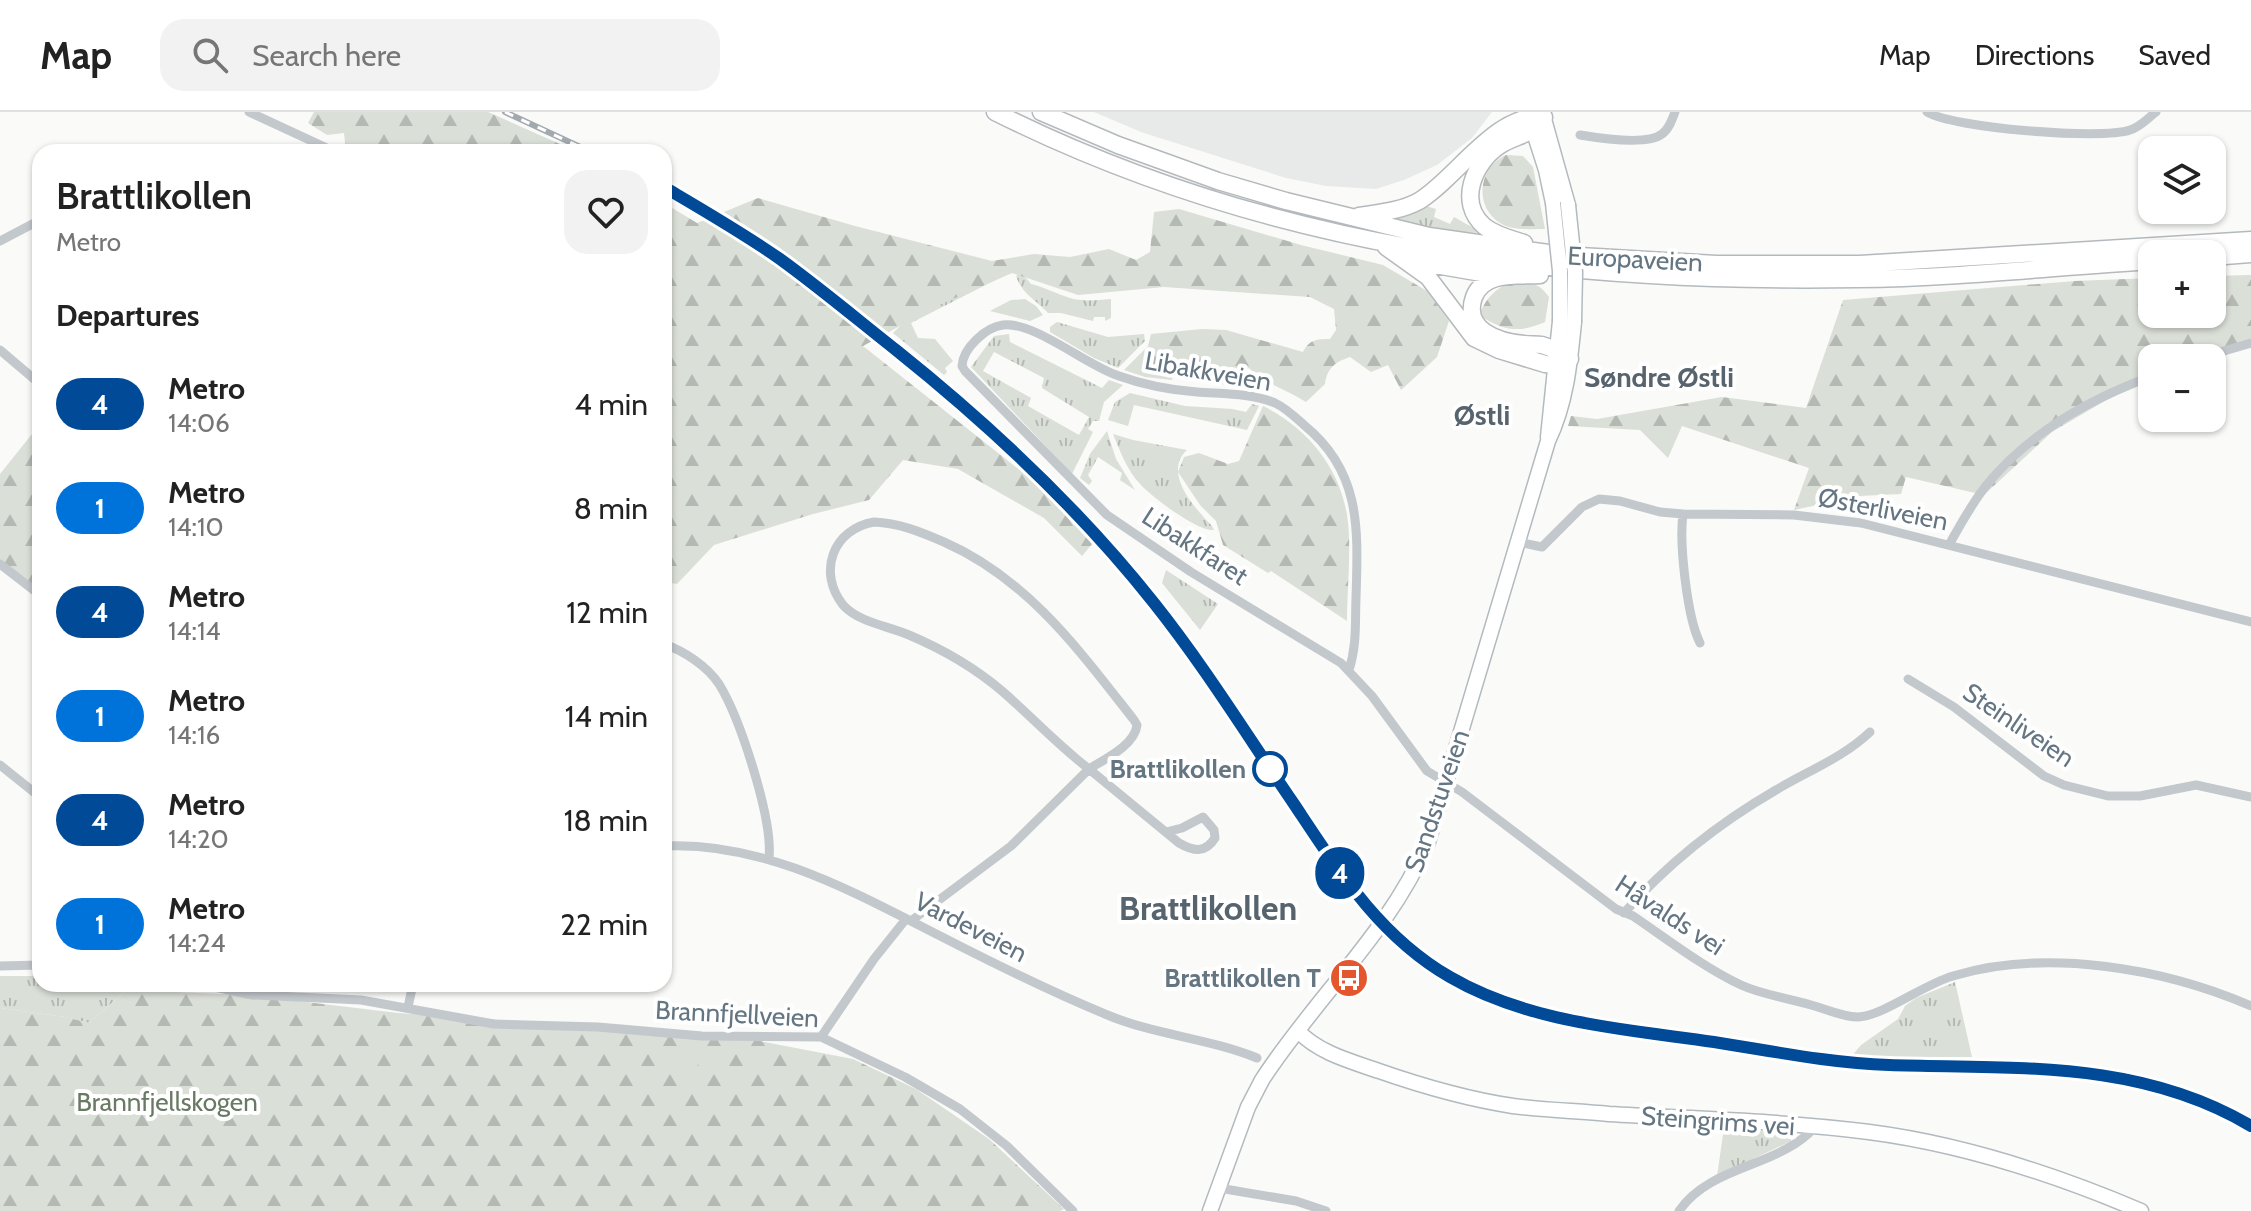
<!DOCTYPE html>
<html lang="en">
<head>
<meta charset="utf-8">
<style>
  body { margin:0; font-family:Cabin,sans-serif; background:#f2f2f2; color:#222; height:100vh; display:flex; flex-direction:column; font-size:30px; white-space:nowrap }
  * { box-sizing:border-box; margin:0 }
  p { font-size:26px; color:#767676 }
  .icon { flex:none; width:44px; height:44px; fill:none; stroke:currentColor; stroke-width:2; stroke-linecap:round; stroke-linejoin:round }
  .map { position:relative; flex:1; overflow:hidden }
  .drawer { position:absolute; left:32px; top:32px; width:640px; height:848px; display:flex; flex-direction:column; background:#fff; border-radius:24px; box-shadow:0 2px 6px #0004 }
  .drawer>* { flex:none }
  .badge { padding:0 16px; border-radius:26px; font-size:28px; line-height:52px }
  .controls { position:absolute; left:2138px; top:24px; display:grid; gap:16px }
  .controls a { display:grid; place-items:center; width:88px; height:88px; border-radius:16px; background:#fff; box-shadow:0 2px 6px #0004; font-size:40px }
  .map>.badge { position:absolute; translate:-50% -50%; box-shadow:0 0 0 4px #fff }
  h2 { padding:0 24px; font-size:30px; line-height:72px }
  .round { display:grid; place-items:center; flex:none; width:84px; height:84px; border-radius:24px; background:#f2f2f2 }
  .headline { display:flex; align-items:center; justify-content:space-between; height:136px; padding:0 24px }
  h1 { font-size:38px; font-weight:600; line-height:60px }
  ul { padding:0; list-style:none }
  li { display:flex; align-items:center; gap:24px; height:104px; padding:0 24px }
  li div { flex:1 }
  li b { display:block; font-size:30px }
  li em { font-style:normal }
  li .badge { min-width:88px; font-weight:700; text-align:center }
  header { display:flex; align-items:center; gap:48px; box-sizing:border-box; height:112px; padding:0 40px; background:#fff; border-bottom:2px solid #e0e0e0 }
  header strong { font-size:38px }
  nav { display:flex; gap:44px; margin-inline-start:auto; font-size:28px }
  .search { width:560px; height:72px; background:#f2f2f2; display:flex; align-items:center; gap:20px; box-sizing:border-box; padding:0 28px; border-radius:24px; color:#767676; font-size:30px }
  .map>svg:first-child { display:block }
  .built { fill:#e8e9e9 }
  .grass { fill:url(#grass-tufts); fill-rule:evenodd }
  .forest { fill:url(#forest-firs) }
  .pitch { fill:#dadfd7 }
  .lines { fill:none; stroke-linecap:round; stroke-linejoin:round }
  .secondary-casing { stroke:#b3babf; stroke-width:17 }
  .highway-casing { stroke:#b4b9bd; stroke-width:19 }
  .street { stroke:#c3c8cc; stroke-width:9 }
  .secondary { stroke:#fff; stroke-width:14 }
  .highway { stroke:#fff; stroke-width:16 }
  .rail-casing { stroke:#a2aab0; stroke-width:6 }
  .rail { stroke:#fff; stroke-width:3; stroke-dasharray:9; stroke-linecap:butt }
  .secondary-bridge-casing { stroke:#b3babf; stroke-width:17; stroke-linecap:butt }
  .secondary-bridge { stroke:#fff; stroke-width:14 }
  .line-casing { stroke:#fff; stroke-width:18 }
  .line { stroke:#004a98; stroke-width:12 }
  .stop-dot { fill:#fff; stroke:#004a98; stroke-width:4 }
  .labels { text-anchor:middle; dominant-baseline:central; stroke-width:8; stroke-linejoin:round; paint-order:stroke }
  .street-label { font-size:26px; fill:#657683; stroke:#fff }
  .stop-label { font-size:26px; font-weight:bold; fill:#657683; stroke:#fff; text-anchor:end }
  .poi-label { font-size:26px; font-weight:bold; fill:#657683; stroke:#fff; text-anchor:end }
  .park-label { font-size:26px; fill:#687a64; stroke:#fff }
  .neighbourhood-label { font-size:28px; font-weight:bold; fill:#57646e; stroke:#fff }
  .district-label { font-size:34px; font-weight:bold; fill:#57646e; stroke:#fff }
</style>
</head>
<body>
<header>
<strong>Map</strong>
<div class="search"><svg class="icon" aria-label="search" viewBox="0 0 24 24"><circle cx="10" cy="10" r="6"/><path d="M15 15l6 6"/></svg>Search here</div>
<nav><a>Map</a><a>Directions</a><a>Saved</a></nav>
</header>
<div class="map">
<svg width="2251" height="1099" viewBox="0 0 2251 1099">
  <defs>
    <pattern id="grass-tufts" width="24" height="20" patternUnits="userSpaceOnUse" patternTransform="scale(2)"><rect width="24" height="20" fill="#dadfd7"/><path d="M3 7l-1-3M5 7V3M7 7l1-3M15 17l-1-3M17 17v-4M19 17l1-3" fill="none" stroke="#b4b9b4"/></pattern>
    <pattern id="forest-firs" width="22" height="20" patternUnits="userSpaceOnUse" patternTransform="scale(2)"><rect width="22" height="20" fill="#dadfd7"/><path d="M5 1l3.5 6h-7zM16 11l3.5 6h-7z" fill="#b4b9b4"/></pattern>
  </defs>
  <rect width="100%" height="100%" fill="#fafaf8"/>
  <path class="built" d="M1094 0H1492L1472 26 1437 53 1404 68 1376 77 1326 74 1286 66 1141 20Z"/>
  <path class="grass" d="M1423 93 1436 97 1434 105 1450 112 1454 105 1482 121 1450 120 1386 108Z
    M1015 158 911 211 918 226 935 227 953 249 945 256 947 260 944 263 893 221 908 206Z
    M1022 161 1031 172C1045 175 1056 182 1070 186 1083 190 1097 188 1111 187V206L1105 209V205H1094L1093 209 1061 201H1048C1034 186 1023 183 1016 164Z
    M1025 187 1036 194 1043 203 1030 209 990 199 1011 188Z
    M1057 210 1108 225 1144 222 1145 229 1118 256 1094 246 1050 220V215Z
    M1009 222 1010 230 1102 276 1109 268 1123 273 1104 290 1099 309H1093L1088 317 1093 320 1072 362 971 255 994 224ZM994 240 1044 266 1042 276 1089 305 1079 323 1028 294 1031 286 983 259Z
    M1130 281 1185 294 1232 297 1246 300 1252 292 1259 294 1247 318 1134 293 1128 314 1108 308 1115 290Z
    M1107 319 1116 347 1135 378 1120 368 1122 361 1098 345 1088 363 1092 369 1089 373 1080 366 1090 342Z
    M1113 322 1133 328 1187 338C1166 357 1186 386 1202 403 1206 409 1211 411 1214 418 1198 420 1152 385 1140 372 1127 358 1120 339 1113 322Z
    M1166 458 1218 492 1200 518 1162 471Z
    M0 864H40V872H113L127 878 89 911 65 905 0 896Z
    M1955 870 1972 945H1851L1861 933 1898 907 1905 894 1916 886Z
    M1724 1016 1791 1020V1029L1717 1064Z"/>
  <path class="forest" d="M314 0H488L578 40H346L344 21 327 23 308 11Z
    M1506 43 1523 44 1533 55 1545 117C1531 117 1512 119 1500 111 1473 94 1479 55 1506 43Z
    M758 86 855 114 992 149 1034 142 1070 145 1109 137 1136 148 1150 140 1154 100 1179 97 1301 133 1383 153 1427 179 1449 209 1437 245 1401 278 1388 253 1371 260 1350 245C1335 250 1327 256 1325 272L1306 290C1288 278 1264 272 1249 256L1233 259 1237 274 1206 270V263L1173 261 1172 268 1145 265 1124 258 1148 234 1151 222 1202 217 1226 218 1303 240C1309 228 1316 227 1330 227L1336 218 1334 197 1310 185 1164 175 1078 183 1012 161 937 194 863 234 1026 363 1093 431 1082 444 1044 406 958 357 903 348 869 388 813 402 714 433 677 472 664 470V91L697 111Z
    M2251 163V233L2206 246H2152V265L2120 280 2052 320 1984 383 1906 365 1901 382 1858 384 1794 398 1809 356 1682 314 1668 346 1640 318 1568 314 1571 304 1597 307 1722 285 1806 296 1843 188 2075 169 2152 166V202H2212V164Z
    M1510 170C1529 171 1537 168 1549 185L1545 210C1522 220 1506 220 1484 206L1481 199C1487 185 1496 177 1510 170Z
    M1263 294C1306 315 1339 354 1347 403 1352 433 1347 477 1347 509L1271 459 1268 461 1223 433 1216 409 1200 393 1178 360 1184 345 1199 341 1228 352 1239 349Z
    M40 312V489L0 456V362Z
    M127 878 247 883 398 901 729 923 853 947 916 977 989 1027 1064 1097 1060 1099H0V896L65 905 89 911Z"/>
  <path class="pitch" d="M666 935 699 939 697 963 663 959Z"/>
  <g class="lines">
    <g class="secondary-casing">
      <path id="secondary" d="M1542 0 1568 93
        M1530 8 1546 58 1553 91
        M1548 325 1560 209
        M1298 919C1319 941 1350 949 1379 959 1422 974 1467 987 1513 994 1545 998 1577 999 1609 1002 1696 1007 1783 1009 1869 1020 1962 1032 2054 1062 2141 1099
        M1210 1099 1248 995 1262 968C1315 886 1390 820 1428 730L1548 329C1566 292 1570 251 1574 210"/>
    </g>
    <g class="highway-casing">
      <path id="highway" d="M995 0C1267 136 1556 172 1857 167 1955 166 2054 155 2152 149
        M1041 0 1118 33 1218 69 1286 89 1429 124 1563 143 1716 152H1860L2251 128
        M1359 104C1378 101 1401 99 1419 89 1456 67 1496 0 1544 5 1533 24 1515 23 1499 34 1474 51 1457 90 1484 114 1495 123 1511 127 1524 131
        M1386 135 1428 165 1474 226 1499 238 1545 252 1555 253 1570 247
        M2212 145 2251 142
        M1412 149 1499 164
        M1540 163C1518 164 1484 159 1474 185 1462 218 1499 230 1524 232 1530 233 1536 232 1542 233 1552 236 1562 241 1570 247"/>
    </g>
    <path class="street" d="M249 0 329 37
      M1927 0C1952 16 2102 28 2130 18 2140 15 2148 6 2156 0
      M1580 23C1598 26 1647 34 1662 22 1669 17 1672 8 1675 0
      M0 129 40 108
      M0 238 40 272
      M2200 246 2251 231
      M1683 402C1679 431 1687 505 1700 531
      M874 410C899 411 921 420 944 430 1028 467 1079 538 1134 608L1137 613C1135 633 1105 647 1089 657 1058 633 1032 605 1002 579 975 556 942 537 909 523 888 514 858 510 843 493 817 460 833 417 874 410Z
      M1518 430 1542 435 1582 395 1599 387 1620 389 1660 400 1683 402 1794 403 1861 411 2251 510
      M1949 433C1960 413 1971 393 1985 375 2027 322 2090 287 2152 264
      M0 452 40 483
      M664 532C684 539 707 554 719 572 740 606 773 707 769 746
      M1349 558C1357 533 1355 511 1356 486 1358 418 1362 360 1304 313 1295 305 1286 296 1275 291 1251 281 1223 282 1197 280 1170 278 1144 273 1119 264 1087 254 1034 209 1003 213 986 215 963 236 962 254L965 259 1107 403 1191 460 1341 551 1372 584 1427 659 1462 680 1616 797 1633 804C1667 827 1703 855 1741 873 1763 883 1788 886 1811 893 1826 897 1842 905 1858 905 1883 904 1924 872 1953 864 2045 836 2164 856 2251 894
      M1908 567 1954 595 2044 664 2064 673 2108 684H2140L2196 673 2251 685
      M0 653 40 685
      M664 734C768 729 860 784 950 829 1001 855 1052 880 1105 902 1154 923 1208 926 1257 946
      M1624 801C1668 751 1719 711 1776 678 1808 659 1844 645 1870 620
      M911 809 1011 734 1089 657 1179 731C1193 739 1205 742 1215 726L1214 718 1203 705 1182 716 1166 720
      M0 854 40 853
      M201 872 252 883 361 888 494 912 598 915 702 924 821 925 905 965 960 997 1007 1034 1073 1099
      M408 895 413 872
      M821 925 874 847 906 807
      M1219 1076 1296 1089 1326 1099
      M1679 1099C1710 1053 1780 1055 1815 1015"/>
    <use href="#secondary" class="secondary"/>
    <use href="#highway" class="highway"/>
    <g class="rail-casing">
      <path id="rail" d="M505 0 591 40
        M664 75 760 133 813 172 966 296 1055 378 1118 446 1173 515 1343 766C1444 899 1546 905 1699 928 1761 938 1823 951 1885 953 2013 958 2136 946 2251 1014"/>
    </g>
    <use href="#rail" class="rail"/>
    <g class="secondary-bridge-casing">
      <path id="secondary-bridge" d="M1553 91 1560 159V209
        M1568 93 1575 160 1574 210"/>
    </g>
    <use href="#secondary-bridge" class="secondary-bridge"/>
  </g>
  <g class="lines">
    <g class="line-casing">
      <path id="line" d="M664 75C703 98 743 121 780 147 820 176 858 208 896 238 991 314 1078 395 1154 491 1205 555 1248 625 1294 692 1338 758 1379 824 1450 865 1529 911 1625 917 1714 930 1772 939 1830 951 1889 953 2014 957 2138 947 2251 1014"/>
    </g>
    <use href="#line" class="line"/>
  </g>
  <defs>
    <g id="bus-disc" transform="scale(2)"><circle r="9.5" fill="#e4572e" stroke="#fff"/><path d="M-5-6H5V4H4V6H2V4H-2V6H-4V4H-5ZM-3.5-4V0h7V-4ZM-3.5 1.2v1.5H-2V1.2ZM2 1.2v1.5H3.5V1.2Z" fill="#fff"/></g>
  </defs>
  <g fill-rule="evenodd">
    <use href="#bus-disc" x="1349" y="866"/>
  </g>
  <circle class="stop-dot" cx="1270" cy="657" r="16"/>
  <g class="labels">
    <g class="street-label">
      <text transform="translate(1635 147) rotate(3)">Europaveien</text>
      <text transform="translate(1208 259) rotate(10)">Libakkveien</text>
      <text transform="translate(1883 397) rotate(11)">Østerliveien</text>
      <text transform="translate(1195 434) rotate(33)">Libakkfaret</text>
      <text transform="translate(2019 613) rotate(34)">Steinliveien</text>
      <text transform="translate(1437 689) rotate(-71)">Sandstuveien</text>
      <text transform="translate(1670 803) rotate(33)">Håvalds vei</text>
      <text transform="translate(971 815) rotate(27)">Vardeveien</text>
      <text transform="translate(737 902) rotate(3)">Brannfjellveien</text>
      <text transform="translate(1718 1009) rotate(4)">Steingrims vei</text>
    </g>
    <g class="stop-label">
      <text x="1246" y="657">Brattlikollen</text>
    </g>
    <g class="poi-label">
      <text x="1321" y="866">Brattlikollen T</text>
    </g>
    <g class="park-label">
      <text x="167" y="990">Brannfjellskogen</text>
    </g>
    <g class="neighbourhood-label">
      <text x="1659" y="265">Søndre Østli</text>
      <text x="1482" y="303">Østli</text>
    </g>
    <g class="district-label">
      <text x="1208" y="796">Brattlikollen</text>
    </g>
  </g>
</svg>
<div class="controls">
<a><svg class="icon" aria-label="layers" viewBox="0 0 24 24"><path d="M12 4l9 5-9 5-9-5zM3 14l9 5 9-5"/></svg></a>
<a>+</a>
<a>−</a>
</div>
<b class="badge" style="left:1340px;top:761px;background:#004a98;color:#fff">4</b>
<section class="drawer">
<div class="headline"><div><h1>Brattlikollen</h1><p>Metro</p></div><a class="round"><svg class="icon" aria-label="heart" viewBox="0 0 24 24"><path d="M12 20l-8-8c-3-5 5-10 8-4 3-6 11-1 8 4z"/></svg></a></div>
<h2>Departures</h2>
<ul>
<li><span class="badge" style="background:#004a98;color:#fff">4</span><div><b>Metro</b><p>14:06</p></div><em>4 min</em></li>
<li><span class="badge" style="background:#0073db;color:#fff">1</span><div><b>Metro</b><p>14:10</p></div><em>8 min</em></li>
<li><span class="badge" style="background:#004a98;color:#fff">4</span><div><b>Metro</b><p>14:14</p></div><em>12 min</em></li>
<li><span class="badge" style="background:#0073db;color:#fff">1</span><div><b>Metro</b><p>14:16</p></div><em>14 min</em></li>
<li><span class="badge" style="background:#004a98;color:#fff">4</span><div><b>Metro</b><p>14:20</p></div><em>18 min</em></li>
<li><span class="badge" style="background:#0073db;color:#fff">1</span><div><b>Metro</b><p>14:24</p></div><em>22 min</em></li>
</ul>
</section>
</div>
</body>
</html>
